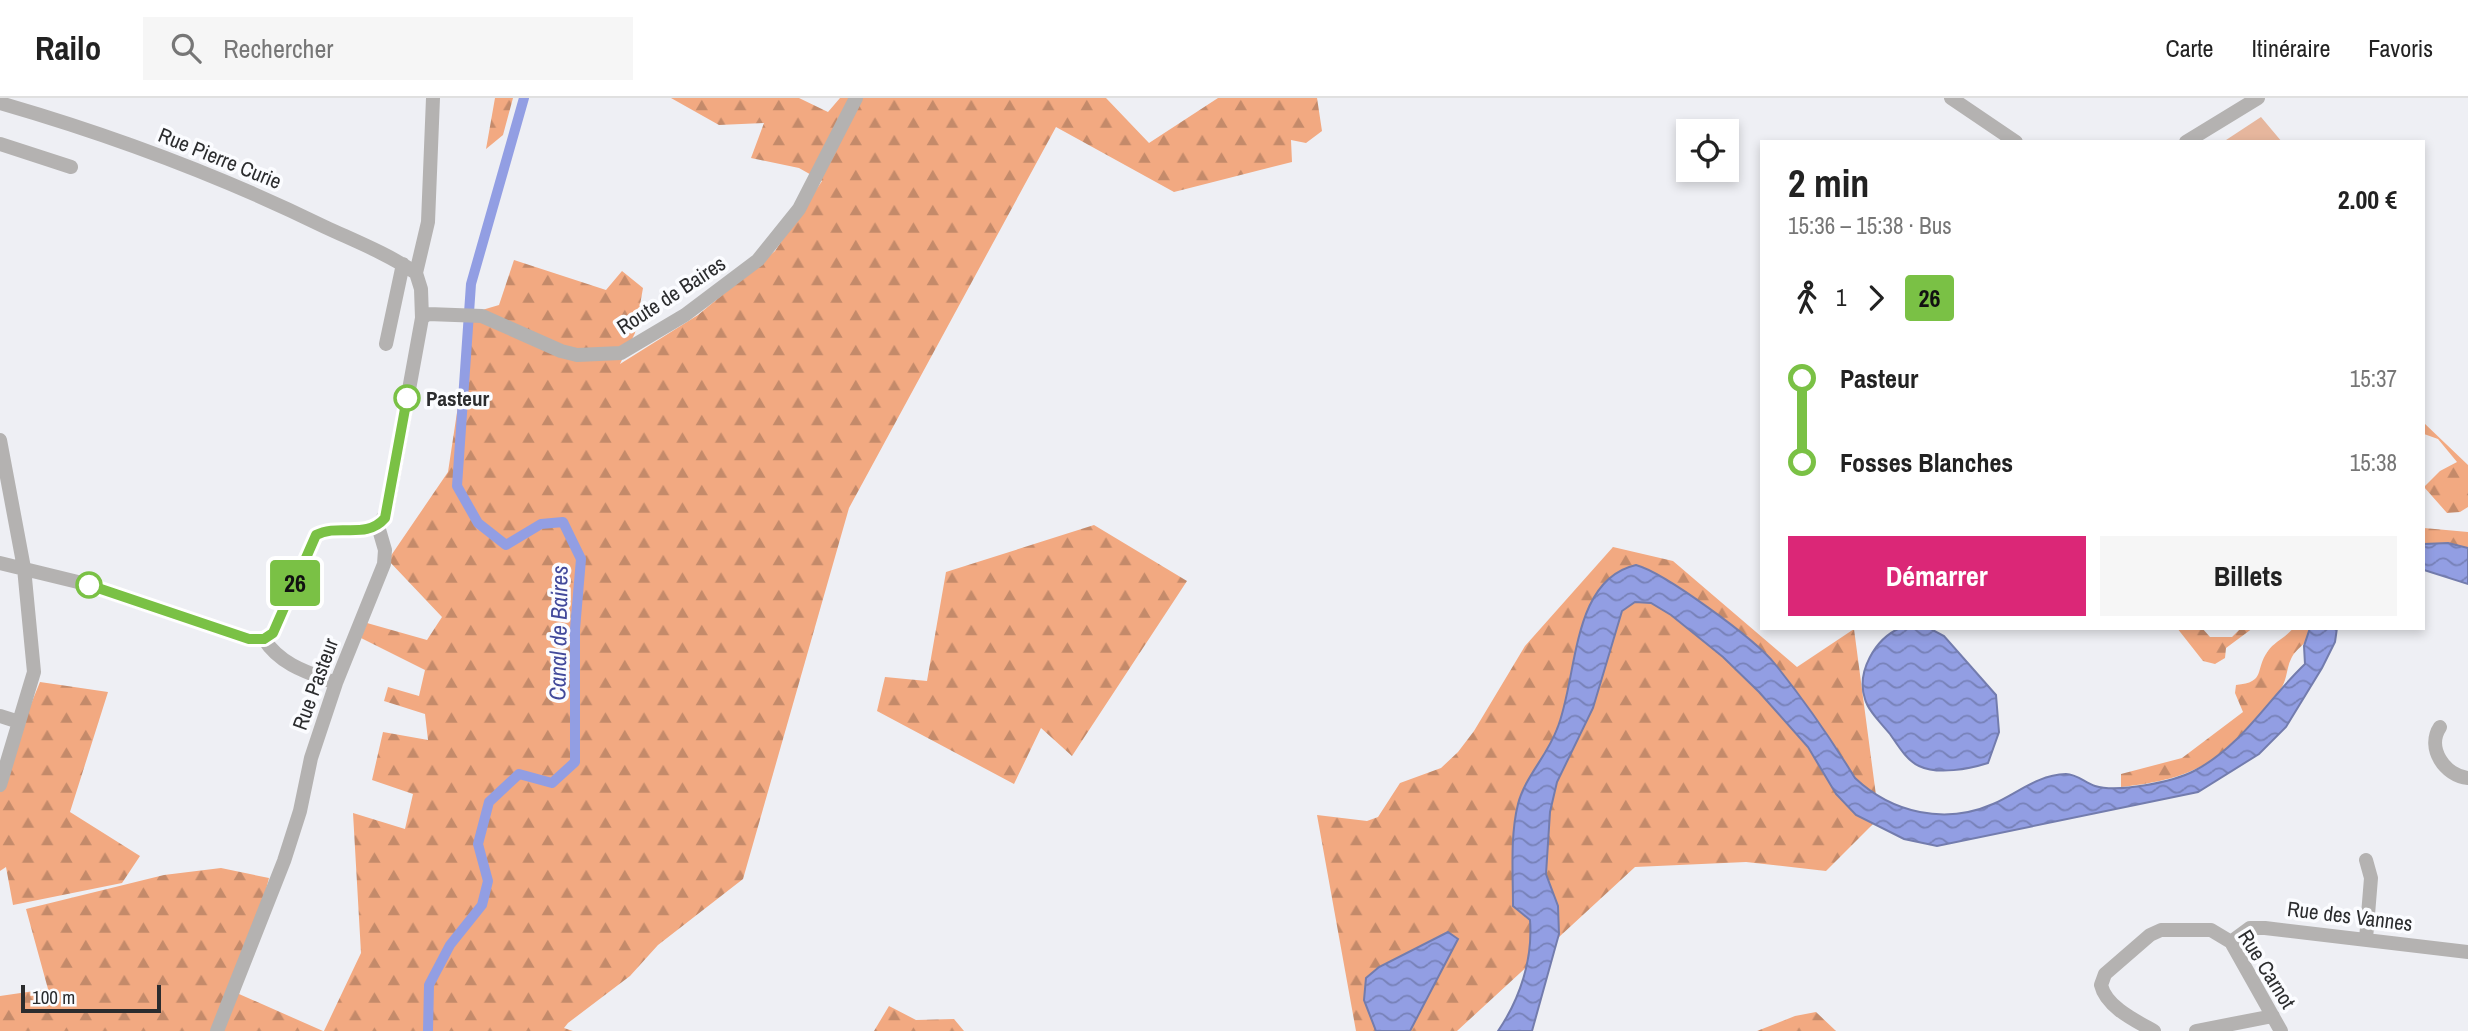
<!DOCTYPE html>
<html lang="fr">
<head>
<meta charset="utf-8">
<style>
  body { margin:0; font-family:"Archivo Narrow",sans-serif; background:#f6f6f6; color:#222; height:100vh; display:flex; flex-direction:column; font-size:26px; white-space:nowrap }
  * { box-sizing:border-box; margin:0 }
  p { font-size:23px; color:#767676 }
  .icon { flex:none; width:38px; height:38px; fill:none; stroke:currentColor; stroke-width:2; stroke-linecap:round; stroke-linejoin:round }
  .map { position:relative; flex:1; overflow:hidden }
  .details { position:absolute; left:1760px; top:42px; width:665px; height:490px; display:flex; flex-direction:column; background:#fff; border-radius:0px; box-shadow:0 4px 10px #0003 }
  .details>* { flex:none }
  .badge { padding:0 14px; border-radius:5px; font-size:24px; line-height:46px }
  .tools { position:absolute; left:1676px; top:21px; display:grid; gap:14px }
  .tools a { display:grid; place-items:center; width:63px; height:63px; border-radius:0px; background:#fff; box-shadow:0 4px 10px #0003; font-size:35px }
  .scale { position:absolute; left:21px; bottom:18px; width:140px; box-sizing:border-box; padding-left:7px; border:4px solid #2b2c2e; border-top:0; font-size:19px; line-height:24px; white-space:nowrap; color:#2b2c2e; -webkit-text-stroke:5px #fbfcff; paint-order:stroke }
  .map>.badge { position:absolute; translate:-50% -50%; box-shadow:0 0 0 4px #fff }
  .legs { display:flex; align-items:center; gap:10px; height:77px; padding:0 28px; font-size:23px }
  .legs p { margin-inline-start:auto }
  .head { display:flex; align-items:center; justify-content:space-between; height:119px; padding:0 28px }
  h1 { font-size:38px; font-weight:800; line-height:52px }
  .button { display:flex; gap:14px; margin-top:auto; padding:14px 28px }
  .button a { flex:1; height:80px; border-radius:0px; background:#db2777; color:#fff; font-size:28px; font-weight:800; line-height:80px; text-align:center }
  .button a+a { background:#f6f6f6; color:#222 }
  ul { padding:0 28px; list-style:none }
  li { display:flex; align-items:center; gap:24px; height:84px; font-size:26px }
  li i { display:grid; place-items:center; width:10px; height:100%; margin:0 9px; background:currentColor }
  li i::after { content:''; width:18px; height:18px; margin:-9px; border:5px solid; border-radius:50%; background:#fff }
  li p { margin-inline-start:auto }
  li:first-child i { background:linear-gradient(#0000 50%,currentColor 0) }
  li:last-child i { background:linear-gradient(currentColor 50%,#0000 0) }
  header { display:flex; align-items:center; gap:42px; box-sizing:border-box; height:98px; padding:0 35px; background:#fff; border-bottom:2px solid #e0e0e0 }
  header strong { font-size:33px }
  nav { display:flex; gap:38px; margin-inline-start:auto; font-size:24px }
  .search { width:490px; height:63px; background:#f6f6f6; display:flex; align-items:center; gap:18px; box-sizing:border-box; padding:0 24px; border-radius:0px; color:#767676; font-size:26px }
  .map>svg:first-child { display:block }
  .grass { fill:#e6b69d }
  .forest { fill:url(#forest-firs) }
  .water { fill:url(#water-waves); stroke:#737cad; stroke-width:2 }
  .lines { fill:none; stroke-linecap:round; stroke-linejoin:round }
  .canal { stroke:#929ee3; stroke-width:10 }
  .minor { stroke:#b4b2b1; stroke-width:14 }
  .line-1-casing { stroke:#fff; stroke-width:16 }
  .line-1 { stroke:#7ac145; stroke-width:10 }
  .stop-1-dot { fill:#fff; stroke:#7ac145; stroke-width:3.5 }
  .labels { text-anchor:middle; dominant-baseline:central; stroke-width:7; stroke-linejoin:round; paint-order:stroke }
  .street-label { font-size:21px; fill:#2b2c2e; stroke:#fbfcff }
  .stop-label { font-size:21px; font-weight:bold; fill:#2b2c2e; stroke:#fbfcff; text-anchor:start }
  .water-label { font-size:23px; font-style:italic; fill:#42499b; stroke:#fbfcff }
</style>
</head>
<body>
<header>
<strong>Railo</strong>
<div class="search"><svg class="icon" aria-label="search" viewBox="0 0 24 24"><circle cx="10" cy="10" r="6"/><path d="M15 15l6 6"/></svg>Rechercher</div>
<nav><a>Carte</a><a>Itinéraire</a><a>Favoris</a></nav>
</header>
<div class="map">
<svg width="2468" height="933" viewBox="0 0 2468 933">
  <defs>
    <pattern id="forest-firs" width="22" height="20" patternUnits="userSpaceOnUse" patternTransform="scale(1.75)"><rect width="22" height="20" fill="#f2a981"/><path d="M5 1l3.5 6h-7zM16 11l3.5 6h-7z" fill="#c48a6a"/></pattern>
    <pattern id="water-waves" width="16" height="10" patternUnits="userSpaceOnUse" patternTransform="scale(1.75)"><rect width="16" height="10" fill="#929ee3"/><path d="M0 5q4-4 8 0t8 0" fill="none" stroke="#7781b8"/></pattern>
  </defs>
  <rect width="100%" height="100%" fill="#eeeff4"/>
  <path class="grass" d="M2261 19 2282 44H2222H2223Z"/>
  <path class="forest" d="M495 0H513L503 37 486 51Z
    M671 0H799L828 14 840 0H1106L1149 45 1218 0H1317L1322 33 1306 45 1291 42 1292 64 1174 94 1056 29 849 410 743 781 658 847 630 878 568 925 564 930 573 933H324L361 855 353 715 405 731 413 696 372 682 383 634 428 642 425 616 384 603 388 589 419 598 425 572 361 540 367 525 427 542 442 519 388 462 448 374 472 215 499 207 514 162 606 192 622 173 643 190 635 235 620 266 698 217 775 153 822 83 799 70 751 60 764 25 719 27Z
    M2424 325 2468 367V409L2460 414 2447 415 2424 389 2440 373 2457 364 2438 341 2424 336Z
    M1094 427 1187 483 1072 658 1041 630 1014 686 877 613 885 579 927 583 946 474Z
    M2424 430 2468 434V450L2448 445 2424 446Z
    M1613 449 1673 463 1797 569 1854 531 1879 720 1826 773 1746 764 1635 769 1457 933H1356L1317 717 1367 723 1378 719 1400 685 1441 670 1458 654 1474 633 1525 548Z
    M2177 530H2202L2210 539H2232L2241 530H2253L2226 550 2225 560 2215 566 2203 563Z
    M2293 530H2310C2310 546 2297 548 2291 561 2287 569 2287 579 2283 587 2278 597 2268 608 2260 617 2218 668 2185 682 2121 689V676L2182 660 2243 614 2235 595 2236 587C2267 584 2254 572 2268 553 2274 544 2287 539 2293 530Z
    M40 584 108 594 70 714 140 758 122 785 13 807 6 769 0 773V682Z
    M221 770 269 780 239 896 323 933H0V898L48 891 26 811 164 777Z
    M889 908 916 922 954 921 964 933H874Z
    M1816 914 1836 933H1757L1795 918Z"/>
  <path class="water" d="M2448 445 2468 450V486L2424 472V446Z
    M1636 467C1665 475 1755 541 1775 566 1804 602 1831 641 1855 680 1892 715 1945 727 1993 706 2018 695 2037 677 2066 676 2077 676 2085 685 2095 688 2118 695 2173 684 2194 673 2242 648 2267 602 2305 566L2304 548 2310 530H2337L2335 544 2322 570 2286 629 2259 656 2198 694 1937 748 1904 741 1856 717 1836 696 1808 649 1759 594 1723 559 1671 517 1651 505 1635 504 1622 513 1593 610 1557 684 1550 714 1546 776 1558 808 1559 836 1532 933H1498C1520 901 1533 861 1530 822L1513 808C1513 776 1510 738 1518 706 1525 679 1547 658 1557 631 1578 581 1570 482 1636 467Z
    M1900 530H1929L1944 538 1996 597 1999 634 1988 665C1969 671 1938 677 1919 668 1907 663 1897 646 1890 636 1882 626 1868 613 1865 601 1856 574 1875 541 1900 530Z
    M1448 834 1458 841 1410 933H1376L1364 902 1366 880 1379 869Z"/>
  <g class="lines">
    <path class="canal" d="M428 933 429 887 450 847 482 807 488 783 478 746 489 704 519 676 552 685 575 664V531L581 461 563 424 541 426 506 447 478 425 457 388 471 186 524 0"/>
    <path class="minor" d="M1951 0 2016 44
      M0 5C111 37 221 78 325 129 355 143 388 156 416 175
      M2186 44 2258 0
      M0 46 71 69
      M422 220 428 216 482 218 561 253 577 257 621 255 685 217 758 162 799 111 856 0
      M386 246 403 166
      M0 342 24 470 34 574 0 687
      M0 465 82 485 249 541H264L273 535 316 437C344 423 378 449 388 407L422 220 421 191 416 175 428 124 433 0
      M264 541C280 567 309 575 336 585
      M0 618 19 624
      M2440 629C2426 650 2445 678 2468 680
      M2366 841 2371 780 2366 762
      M2231 844 2250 830H2265L2468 854
      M217 933 284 763 300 713 311 660 336 585 384 466 385 452 378 428
      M2154 933C2136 923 2106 909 2101 887L2105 876 2150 837 2161 832H2211L2231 844 2281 933
      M2196 933 2273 918"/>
  </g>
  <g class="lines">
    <g class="line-1-casing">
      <path id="line-1" d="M89 487 249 541H264L273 535 316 437C339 425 366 442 385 420L407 300"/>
    </g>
    <use href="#line-1" class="line-1"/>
  </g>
  <g class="stop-1-dot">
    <circle cx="407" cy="300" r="12"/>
    <circle cx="89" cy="487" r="12"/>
  </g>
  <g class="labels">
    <g class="street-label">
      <text transform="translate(220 60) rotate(22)">Rue Pierre Curie</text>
      <text transform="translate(671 197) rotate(-33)">Route de Baires</text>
      <text transform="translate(315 586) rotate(-70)">Rue Pasteur</text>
      <text transform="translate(2350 818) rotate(7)">Rue des Vannes</text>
      <text transform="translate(2267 871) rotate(58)">Rue Carnot</text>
    </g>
    <g class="stop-label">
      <text x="426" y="300">Pasteur</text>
    </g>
    <g class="water-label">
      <text transform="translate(558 535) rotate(-89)">Canal de Baires</text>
    </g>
  </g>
</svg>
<div class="tools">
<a><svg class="icon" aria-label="locate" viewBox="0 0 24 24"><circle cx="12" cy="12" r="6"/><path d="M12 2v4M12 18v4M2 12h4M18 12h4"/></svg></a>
</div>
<div class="scale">100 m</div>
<b class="badge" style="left:295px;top:485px;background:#7ac145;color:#111">26</b>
<section class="details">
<div class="head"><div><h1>2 min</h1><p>15:36 – 15:38 · Bus</p></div><b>2.00 €</b></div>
<div class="legs"><svg class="icon" aria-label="walk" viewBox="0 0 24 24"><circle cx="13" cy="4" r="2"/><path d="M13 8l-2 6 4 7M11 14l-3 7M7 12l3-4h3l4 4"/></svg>1<svg class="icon" aria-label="forward" viewBox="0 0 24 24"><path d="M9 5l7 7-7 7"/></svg><b class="badge" style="background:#7ac145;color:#111">26</b></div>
<ul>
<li><i style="color:#7ac145"></i><b>Pasteur</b><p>15:37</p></li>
<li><i style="color:#7ac145"></i><b>Fosses Blanches</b><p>15:38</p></li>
</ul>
<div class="button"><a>Démarrer</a><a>Billets</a></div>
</section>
</div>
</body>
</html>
